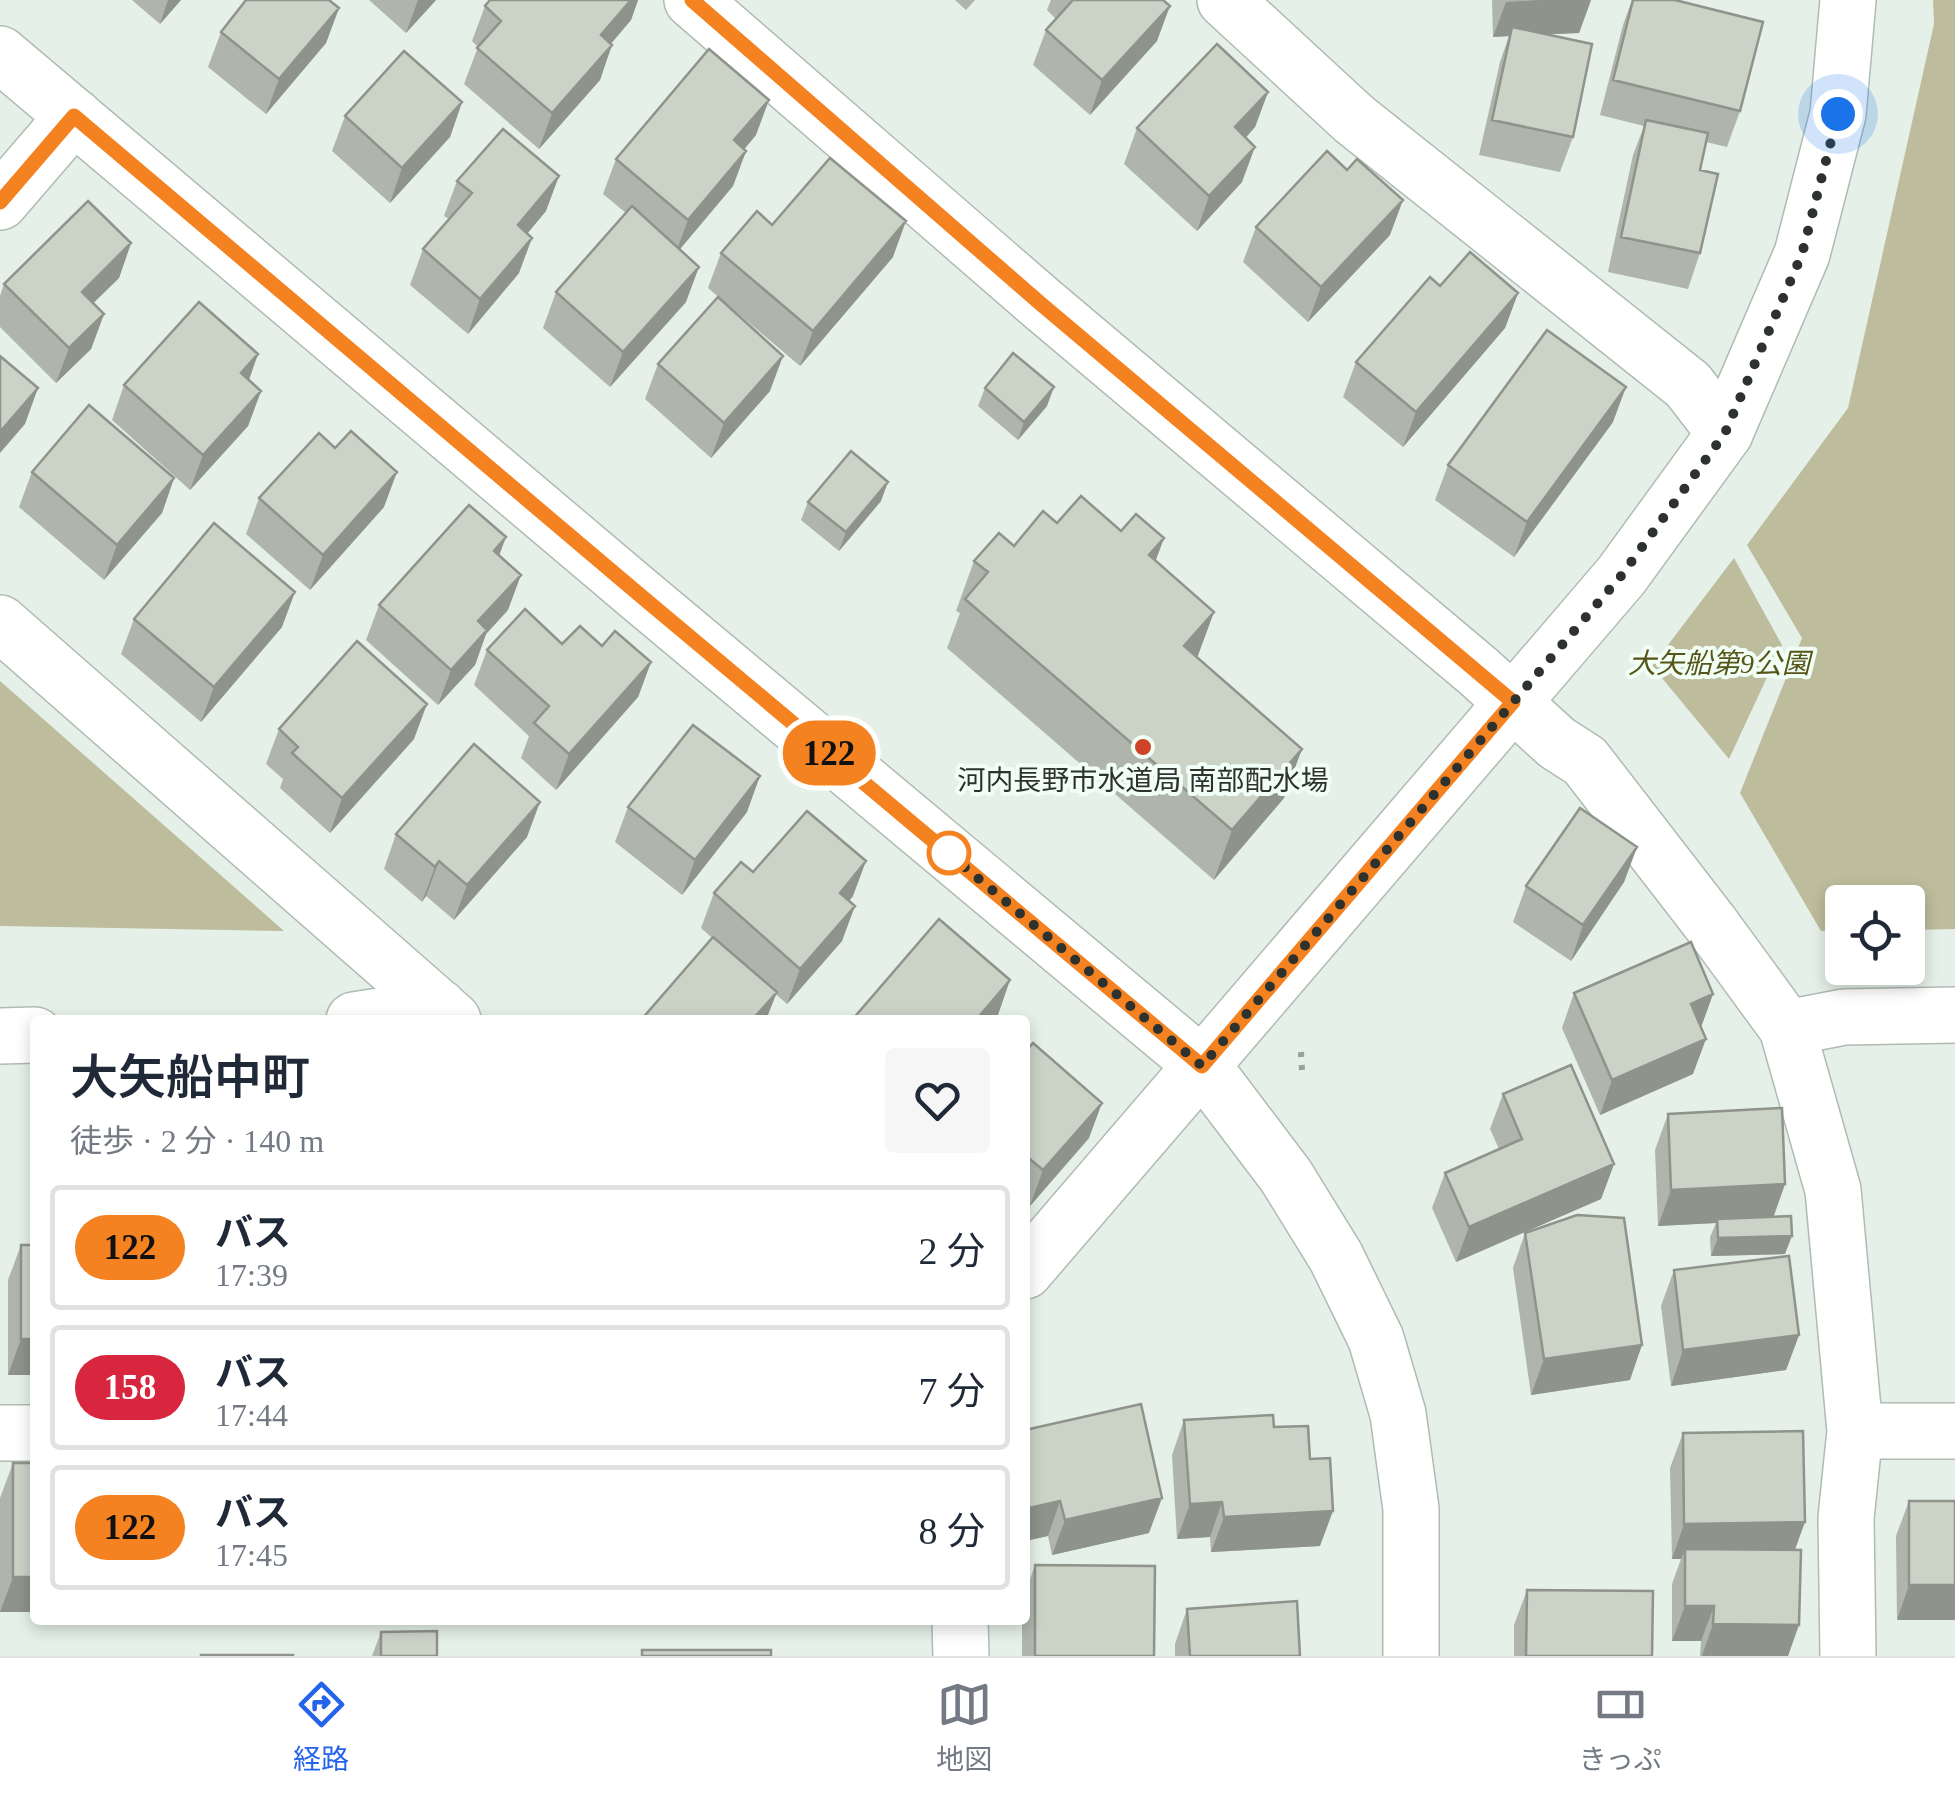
<!DOCTYPE html>
<html lang="ja">
<head>
<meta charset="utf-8">
<style>
  body { margin:0; font-family:"Times New Roman","Noto Sans JP",serif; background:#f6f6f7; color:#1f2937; height:100vh; display:flex; flex-direction:column; font-size:38px; white-space:nowrap }
  * { box-sizing:border-box; margin:0 }
  p { font-size:32px; color:#747a83 }
  .icon { flex:none; width:55px; height:55px; fill:none; stroke:currentColor; stroke-width:2; stroke-linecap:round; stroke-linejoin:round }
  .map { position:relative; flex:1; overflow:hidden }
  .drawer { position:absolute; left:30px; top:1015px; width:1000px; height:610px; display:flex; flex-direction:column; background:#fff; border-radius:10px; box-shadow:0 5px 15px #0003 }
  .drawer>* { flex:none }
  .badge { padding:0 20px; border-radius:32px; font-size:35px; line-height:65px }
  .tools { position:absolute; left:1825px; top:885px; display:grid; gap:20px }
  .tools a { display:grid; place-items:center; width:100px; height:100px; border-radius:10px; background:#fff; box-shadow:0 5px 15px #0003; font-size:50px }
  .you { position:absolute; width:50px; height:50px; margin:-25px; border:8px solid #fff; border-radius:50%; background:#1a73e8; box-shadow:0 0 0 15px #1a73e833 }
  .map>.badge { position:absolute; translate:-50% -50%; box-shadow:0 0 0 5px #fff }
  .round { display:grid; place-items:center; flex:none; width:105px; height:105px; border-radius:10px; background:#f6f6f7 }
  .headline { display:flex; align-items:center; justify-content:space-between; height:170px; padding:0 40px }
  h1 { font-size:48px; font-weight:600; line-height:75px }
  ul { padding:0; list-style:none }
  li { display:flex; align-items:center; gap:30px; height:125px; margin:0 20px 15px; padding:0 20px; border:5px solid #e0e1e3; border-radius:10px }
  li div { flex:1 }
  li b { display:block; font-size:38px }
  li em { font-style:normal }
  li .badge { min-width:110px; font-weight:700; text-align:center }
  .tab-bar { display:flex; justify-content:space-around; align-items:center; height:140px; border-top:2px solid #e0e1e3; background:#fff; font-size:28px; color:#747a83 }
  .tab-bar a { display:grid; justify-items:center; gap:5px }
  .tab-bar .active { color:#2563eb }
  .map>svg:first-child { display:block }
  .green { fill:#bdbc9c }
  .lines { fill:none; stroke-linecap:round; stroke-linejoin:round }
  .minor-casing { stroke:#afbbb3; stroke-width:58 }
  .tertiary-casing { stroke:#afbbb3; stroke-width:58 }
  .path { stroke:#98a19b; stroke-width:6; stroke-dasharray:5 8; stroke-linecap:butt }
  .minor { stroke:#fff; stroke-width:55 }
  .tertiary { stroke:#fff; stroke-width:55 }
  .wall { fill:#afb5aa }
  .shaded-wall { fill:#8e938b }
  .building { fill:#cbd2c6; stroke:#8e938b; stroke-width:2.5 }
  .line-casing { stroke:#fff; stroke-width:22 }
  .line { stroke:#f58220; stroke-width:15 }
  .walk { stroke:#2e322f; stroke-width:10; stroke-dasharray:0 18 }
  .poi-dot { fill:#ce4328; stroke:#f1fef5; stroke-width:4 }
  .stop-dot { fill:#fff; stroke:#f58220; stroke-width:5 }
  .labels { text-anchor:middle; dominant-baseline:central; stroke-width:8; stroke-linejoin:round; paint-order:stroke }
  .park-label { font-size:28px; font-style:italic; fill:#565418; stroke:#f1fef5 }
  .poi-label { font-size:28px; fill:#2e322f; stroke:#f1fef5 }
</style>
</head>
<body>
<div class="map">
<svg width="1955" height="1656" viewBox="0 0 1955 1656">
  <rect width="100%" height="100%" fill="#e4f0e8"/>
  <path class="green" d="M1933 0H1955V929L1908 930V902H1842V930L1821 931 1740 793 1802 638 1747 545 1848 408 1934 24Z
    M1734 558 1782 645 1729 759 1652 666Z
    M0 681 284 931 0 926Z"/>
  <g class="lines">
    <g class="minor-casing">
      <path id="minor" d="M692 0 1041 303 1479 672 1557 743 1585 761 1711 924 1787 1028 1833 1190 1855 1431 1846 1518 1848 1656
        M1225 0 1354 119 1688 385 1725 433
        M0 202 74 116
        M0 623 453 1020
        M354 1020 439 1007
        M1787 1028 1844 1017 1955 1015
        M0 1036 35 1035
        M1025 1271 1202 1065
        M1855 1431H1955
        M0 1433H35
        M960 1620 961 1656"/>
    </g>
    <g class="tertiary-casing">
      <path id="tertiary" d="M0 54 641 596 1202 1065 1286 1176 1336 1257 1376 1339 1398 1414 1411 1509V1656
        M1202 1065 1621 576 1725 433 1802 254 1838 114 1848 0"/>
    </g>
    <path class="path" d="M1301 1052 1302 1071"/>
    <use href="#minor" class="minor"/>
    <use href="#tertiary" class="tertiary"/>
  </g>
  <path class="wall" d="M132 0H181L160 24Z
    M369 0H436L406 33Z
    M490 0H638L631 20 611 44 600 80 539 149 464 84 478 47 472 41 485 6Z
    M955 0H975L966 10Z
    M1051 0H1163L1157 41 1090 115 1033 65 1046 30 1056 19 1047 10Z
    M1492 0H1591L1579 33 1546 34 1573 137 1560 172 1479 155 1500 62 1509 36 1493 37Z
    M1632 0H1675L1740 111 1727 147 1706 142 1700 170V253L1688 289 1608 272 1633 155 1644 126 1600 115 1623 25Z
    M339 8 326 43 266 114 208 67 221 32Z
    M1268 92 1255 127 1246 138 1242 182 1197 231 1124 164 1137 128Z
    M462 102 450 137 390 203 332 151 345 116Z
    M756 135 744 149 746 151 733 186 680 249 686 302 610 387 543 328 556 292 626 213 603 194 616 159Z
    M457 181 546 211 527 234 519 273 468 334 410 285 423 249 449 219 444 216Z
    M772 225 893 257 800 366 708 288 721 253Z
    M1256 227 1390 235 1308 322 1243 262Z
    M131 243 119 278 93 303 104 314 91 349 56 383 0 327V296L4 284Z
    M1440 286 1518 293 1505 328 1403 447 1343 397 1356 362Z
    M258 354 249 380 261 391 248 426 190 490 112 420 124 385Z
    M658 364 770 391 711 458 645 399Z
    M985 388 1047 406 1018 440 978 406Z
    M1613 422 1514 557 1435 500 1448 465Z
    M335 448 384 507 310 590 246 534 259 498Z
    M32 472 174 478 162 513 104 580 19 507Z
    M881 501 839 551 801 520 808 502Z
    M1057 523 1164 538 1155 561 1197 658 1284 798 1214 880 947 648 960 613 956 611 974 561 1014 546Z
    M499 556 508 610 486 634 475 665 438 705 366 640 379 605Z
    M134 619 282 627 201 722 121 654Z
    M562 644 602 646 651 662 638 697 556 790 521 758 529 736 474 685 487 650Z
    M279 729 414 739 330 833 280 788 283 779 266 764Z
    M628 807 747 812 682 895 615 842Z
    M396 834 527 837 454 920 426 896 422 902 384 869Z
    M1637 847 1624 882 1571 961 1513 922 1526 886Z
    M753 872 853 896 849 901 842 941 787 1004 701 928 714 893Z
    M1574 993 1713 994 1701 1027 1693 1074 1600 1115 1562 1028Z
    M1025 1052 1089 1138 1030 1206 1025 1201Z
    M1503 1094 1614 1164 1601 1199 1456 1262 1432 1208 1445 1173 1499 1149 1490 1129Z
    M1668 1114 1785 1184 1774 1216 1785 1254 1711 1256 1710 1237 1716 1223 1658 1226 1655 1150Z
    M1525 1233 1630 1380 1531 1395 1513 1268Z
    M21 1245 35 1375H8V1280Z
    M1674 1270 1799 1335 1786 1370 1671 1386 1661 1306Z
    M1184 1420 1274 1427 1310 1459 1320 1546 1211 1552 1210 1537 1177 1539 1172 1455Z
    M1025 1430 1149 1533 1052 1555 1048 1536 1025 1541Z
    M1683 1433 1795 1550 1788 1656H1700L1701 1641H1672V1584L1681 1559H1672L1670 1468Z
    M13 1463 35 1612H0V1498Z
    M1909 1501H1955L1897 1620 1896 1536Z
    M1035 1565 1154 1656H1022V1620H1025V1593Z
    M1527 1590 1652 1656H1514V1625Z
    M1187 1609 1300 1656H1175V1644Z
    M381 1632 437 1656H372Z"/>
  <path class="shaded-wall" d="M168 0H181L160 24Z
    M418 0H436L406 33Z
    M631 0H638L631 20 588 70 601 35Z
    M1538 0H1591L1579 33 1510 36 1512 27 1509 36 1493 37 1506 2Z
    M1170 6 1157 41 1090 115 1102 80Z
    M339 8 326 43 266 114 279 79Z
    M612 45 600 80 539 149 552 113Z
    M1268 92 1255 127 1222 162 1235 127Z
    M769 100 756 135 722 176 734 140Z
    M462 102 450 137 390 203 402 168Z
    M1255 147 1242 182 1197 231 1209 196Z
    M746 151 733 186 675 255 688 220Z
    M559 176 546 211 505 260 518 225Z
    M1403 200 1390 235 1308 322 1321 287Z
    M906 221 893 257 800 366 813 331Z
    M532 238 519 273 468 334 480 299Z
    M131 243 119 278 69 327 82 292Z
    M699 267 686 302 610 387 623 352Z
    M1518 293 1505 328 1403 447 1416 412Z
    M104 314 91 349 56 383 69 348Z
    M258 354 245 390 241 373Z
    M783 356 770 391 711 458 724 423Z
    M1054 387 1047 406 1018 440 1024 422Z
    M1626 387 1613 422 1514 557 1527 522Z
    M38 388 25 424 0 453V432Z
    M261 391 248 426 190 490 203 455Z
    M397 472 384 507 310 590 323 555Z
    M174 478 162 513 104 580 117 545Z
    M888 482 881 501 839 551 846 532Z
    M506 537 493 572 494 551Z
    M1164 538 1146 587 1149 555Z
    M521 575 508 610 486 634 475 665 438 705 451 670 478 621Z
    M295 592 282 627 201 722 214 687Z
    M1214 612 1196 661 1184 646Z
    M651 662 638 697 556 790 569 754Z
    M427 704 414 739 330 833 342 798Z
    M1302 749 1284 798 1214 880 1232 830Z
    M760 776 747 812 682 895 695 860Z
    M540 802 527 837 454 920 467 885Z
    M1637 847 1624 882 1571 961 1583 925Z
    M439 861 426 896 422 902 435 867Z
    M866 861 853 896 827 928 840 893Z
    M855 906 842 941 787 1004 800 969Z
    M1010 980 998 1015 994 1020H976Z
    M777 992 766 1020H752Z
    M1713 994 1700 1030 1691 1004Z
    M1706 1039 1693 1074 1600 1115 1612 1080Z
    M1102 1103 1089 1138 1030 1206 1043 1170Z
    M1614 1164 1601 1199 1456 1262 1469 1227Z
    M1785 1184 1772 1220 1717 1219 1716 1223 1658 1226 1671 1190Z
    M1792 1236 1785 1254 1711 1256 1718 1238Z
    M1799 1335 1786 1370 1671 1386 1683 1350Z
    M21 1339H35V1375H8Z
    M1642 1345 1630 1380 1531 1395 1544 1359Z
    M1162 1498 1149 1533 1052 1555 1065 1520Z
    M1060 1501 1048 1536 1025 1541V1509Z
    M1222 1502 1210 1537 1177 1539 1190 1504Z
    M1333 1511 1320 1546 1211 1552 1224 1517Z
    M1805 1522 1792 1558 1685 1549 1681 1559H1672L1684 1524Z
    M13 1577H35V1612H0Z
    M1909 1585H1955V1620H1897Z
    M1685 1606H1714L1701 1641H1672Z
    M1713 1624 1799 1625 1788 1656H1702Z"/>
  <path class="building" d="M246 0H329L339 8 279 79 221 32Z
    M490 0H631L601 35 612 45 552 113 477 48 501 21 485 6Z
    M1073 0H1163L1170 6 1102 80 1046 30Z
    M1633 0H1675L1763 22 1740 111 1613 80Z
    M1512 27 1592 44 1573 137 1492 120Z
    M1217 44 1268 92 1235 127 1255 147 1209 196 1137 128Z
    M709 49 769 100 734 140 746 151 688 220 616 159Z
    M404 51 462 102 402 168 345 116Z
    M1646 120 1708 133 1700 170 1718 174 1700 253 1621 237Z
    M503 129 559 176 518 225 532 238 480 299 423 249 472 193 457 181Z
    M1327 151 1347 170 1357 159 1403 200 1321 287 1256 227Z
    M830 158 906 221 813 331 721 253 757 211 772 225Z
    M88 201 131 243 82 292 104 314 69 348 4 284Z
    M632 206 699 267 623 352 556 292Z
    M1470 252 1518 293 1416 412 1356 362 1430 277 1440 286Z
    M718 297 783 356 724 423 658 364Z
    M199 302 258 354 241 373 261 391 203 455 124 385Z
    M1547 330 1626 387 1527 522 1448 465Z
    M1013 353 1054 387 1024 422 985 388Z
    M0 356 38 388 0 432Z
    M89 405 174 478 117 545 32 472Z
    M351 431 397 472 323 555 259 498 319 433 335 448Z
    M851 451 888 482 846 532 808 502Z
    M1081 496 1121 531 1136 514 1164 538 1149 555 1214 612 1184 646 1302 749 1232 830 965 599 988 572 974 561 999 533 1014 546 1043 511 1057 523Z
    M469 505 506 537 494 551 521 575 478 621 487 630 451 670 379 605Z
    M214 523 295 592 214 687 134 619Z
    M525 609 562 644 580 626 602 646 615 631 651 662 569 754 534 723 549 706 487 650Z
    M357 641 427 704 342 798 292 753 298 747 279 729Z
    M693 725 760 776 695 860 628 807Z
    M474 744 540 802 467 885 439 861 435 867 396 834Z
    M1580 808 1637 847 1583 925 1526 886Z
    M807 811 866 861 840 893 855 906 800 969 714 893 741 862 753 872Z
    M939 919 1010 980 976 1020H852Z
    M713 937 777 992 752 1020H641Z
    M1691 942 1713 994 1691 1004 1706 1039 1612 1080 1574 993Z
    M1033 1043 1102 1103 1043 1170 1025 1155V1052Z
    M1571 1065 1614 1164 1469 1227 1445 1173 1522 1139 1503 1094Z
    M1782 1108 1785 1184 1671 1190 1668 1114Z
    M1577 1215 1624 1218 1642 1345 1544 1359 1525 1233Z
    M1791 1216 1792 1236 1718 1238 1717 1219Z
    M21 1245H35V1339H21Z
    M1789 1256 1799 1335 1683 1350 1674 1270Z
    M1141 1404 1162 1498 1065 1520 1060 1501 1025 1509V1430Z
    M1273 1415 1274 1427 1308 1426 1310 1459 1330 1458 1333 1511 1224 1517 1222 1502 1190 1504 1184 1420Z
    M1803 1431 1805 1522 1684 1524 1683 1433Z
    M13 1463H35V1577H13Z
    M1909 1501H1955V1585H1909Z
    M1685 1549 1801 1550 1799 1625 1713 1624 1714 1606H1685Z
    M1035 1565 1155 1566 1154 1656H1035Z
    M1527 1590 1653 1591 1652 1656H1526Z
    M1297 1601 1300 1656H1190L1187 1609Z
    M437 1631V1656H381V1632Z
    M642 1650H771V1656H642Z
    M201 1655H293V1656H201Z"/>
  <g class="lines">
    <g class="line-casing">
      <path id="line" d="M0 202 74 116 641 596 1202 1066 1513 702 1041 304 692 0"/>
    </g>
    <use href="#line" class="line"/>
    <path class="walk" d="M949 853 936 843 1202 1066 1621 576 1725 433 1802 254 1838 114"/>
  </g>
  <circle class="poi-dot" cx="1143" cy="747" r="10"/>
  <circle class="stop-dot" cx="949" cy="853" r="20"/>
  <g class="labels">
    <g class="park-label">
      <text x="1719" y="663">大矢船第9公園</text>
    </g>
    <g class="poi-label">
      <text x="1143" y="780">河内長野市水道局 南部配水場</text>
    </g>
  </g>
</svg>
<div class="tools">
<a><svg class="icon" aria-label="locate" viewBox="0 0 24 24"><circle cx="12" cy="12" r="6"/><path d="M12 2v4M12 18v4M2 12h4M18 12h4"/></svg></a>
</div>
<div class="you" style="left:1838px;top:114px"></div>
<b class="badge" style="left:829px;top:753px;background:#f58220;color:#111">122</b>
<section class="drawer">
<div class="headline"><div><h1>大矢船中町</h1><p>徒歩 · 2 分 · 140 m</p></div><a class="round"><svg class="icon" aria-label="heart" viewBox="0 0 24 24"><path d="M12 20l-8-8c-3-5 5-10 8-4 3-6 11-1 8 4z"/></svg></a></div>
<ul>
<li><span class="badge" style="background:#f58220;color:#111">122</span><div><b>バス</b><p>17:39</p></div><em>2 分</em></li>
<li><span class="badge" style="background:#d7263d;color:#fff">158</span><div><b>バス</b><p>17:44</p></div><em>7 分</em></li>
<li><span class="badge" style="background:#f58220;color:#111">122</span><div><b>バス</b><p>17:45</p></div><em>8 分</em></li>
</ul>
</section>
</div>
<nav class="tab-bar">
<a class="active"><svg class="icon" aria-label="directions" viewBox="0 0 24 24"><path d="M12 3l9 9-9 9-9-9zM9 14v-3h6M13 9l2 2-2 2"/></svg>経路</a>
<a><svg class="icon" aria-label="map" viewBox="0 0 24 24"><path d="M3 6l6-2 6 2 6-2v14l-6 2-6-2-6 2zM9 4v14M15 6v14"/></svg>地図</a>
<a><svg class="icon" aria-label="tickets" viewBox="0 0 24 24"><path d="M3 7h18v10H3zM15 7v10"/></svg>きっぷ</a>
</nav>
</body>
</html>
